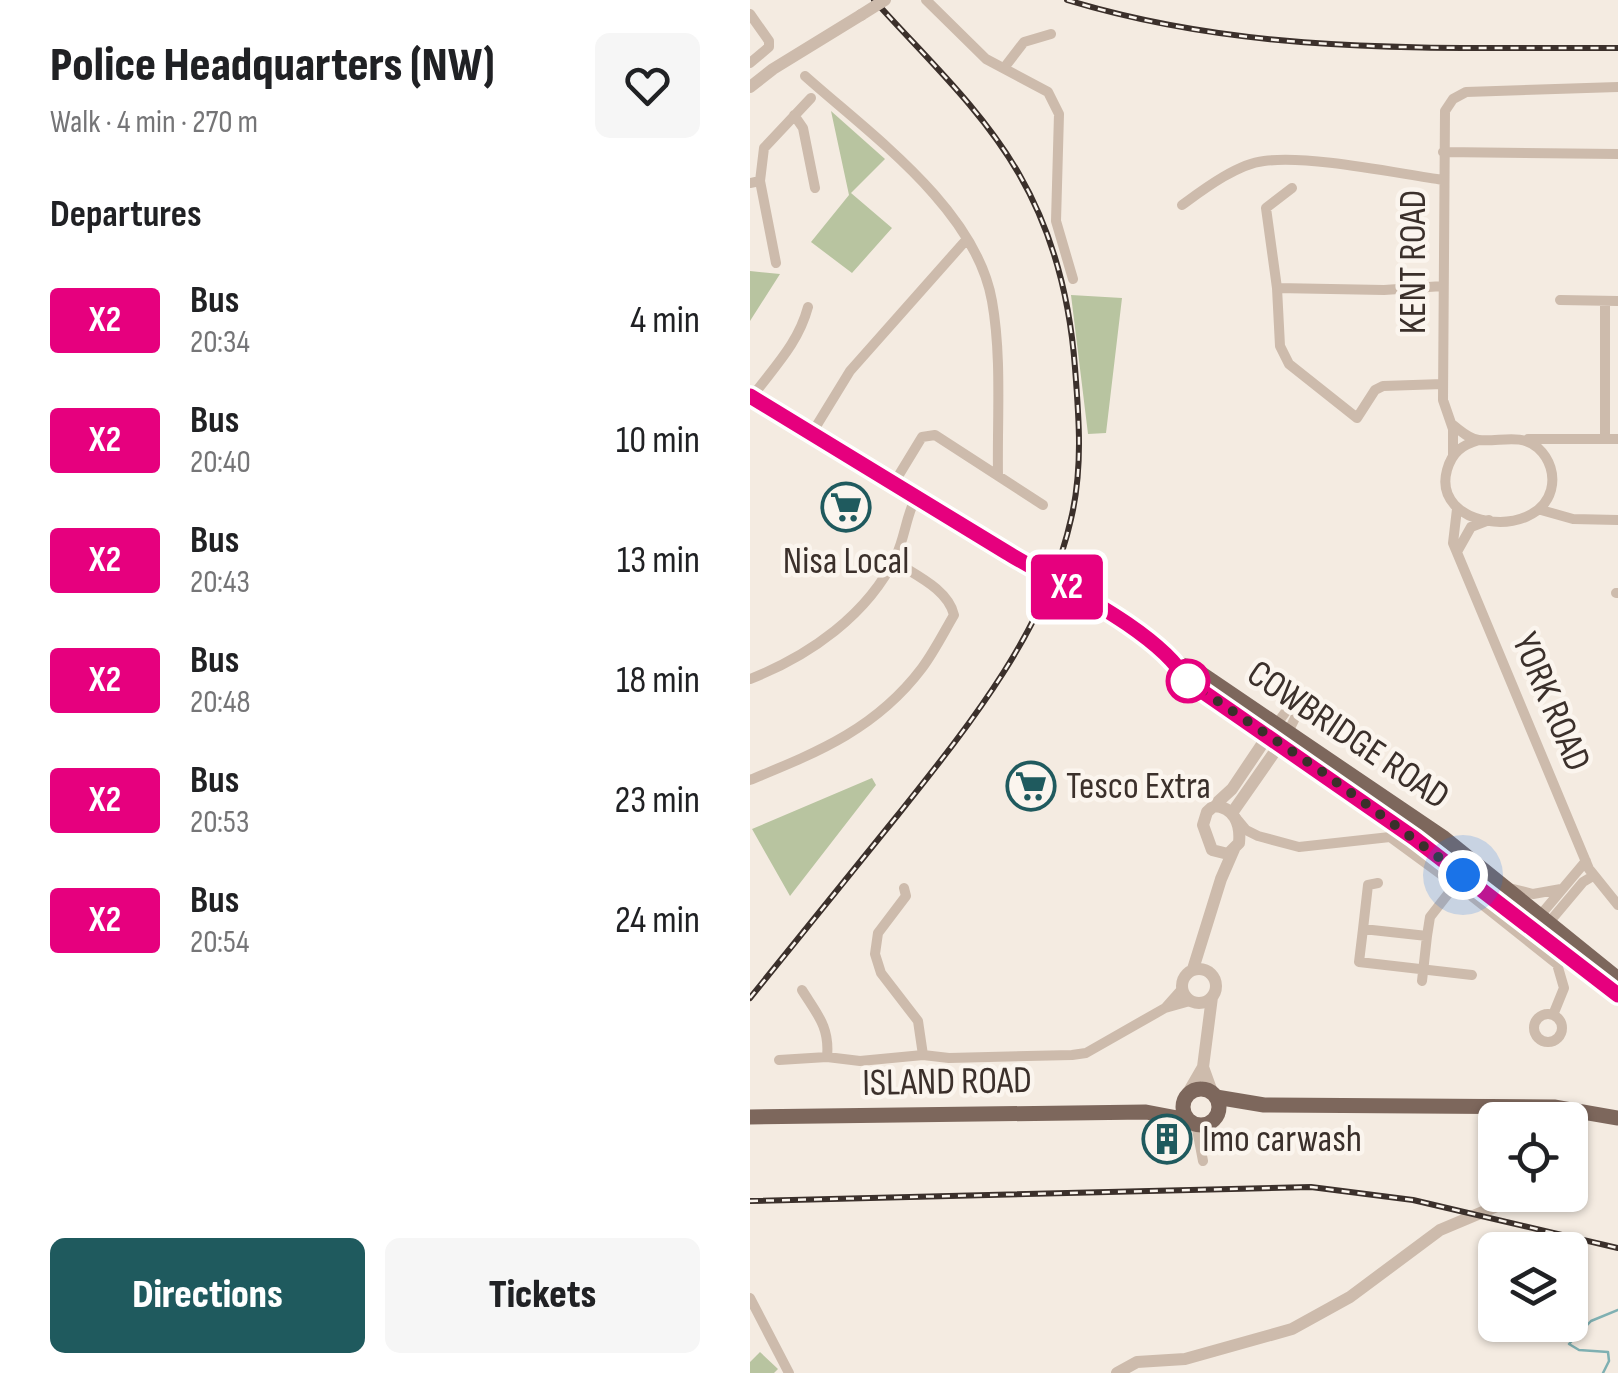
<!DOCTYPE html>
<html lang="en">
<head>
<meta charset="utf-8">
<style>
  body { margin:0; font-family:"Sofia Sans Condensed",sans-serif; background:#f6f6f6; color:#202124; height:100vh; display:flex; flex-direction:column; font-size:38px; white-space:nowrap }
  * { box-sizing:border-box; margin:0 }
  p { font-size:32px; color:#757577 }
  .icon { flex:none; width:55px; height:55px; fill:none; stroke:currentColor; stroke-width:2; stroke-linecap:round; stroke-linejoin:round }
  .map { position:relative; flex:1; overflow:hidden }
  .drawer { display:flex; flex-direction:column; background:#fff; width:750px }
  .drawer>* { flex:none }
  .badge { padding:0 20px; border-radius:8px; font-size:35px; line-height:65px }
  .buttons { position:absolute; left:728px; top:1102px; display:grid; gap:20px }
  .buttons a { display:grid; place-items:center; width:110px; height:110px; border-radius:15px; background:#fff; box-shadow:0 2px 8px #0004; font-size:50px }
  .you { position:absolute; width:50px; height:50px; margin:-25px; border:8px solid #fff; border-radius:50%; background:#1a73e8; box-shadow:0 0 0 15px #1a73e833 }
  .map>.badge { position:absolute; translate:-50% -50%; box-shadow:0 0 0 5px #fff }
  h2 { padding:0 50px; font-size:38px; line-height:90px }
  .round { display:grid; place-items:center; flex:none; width:105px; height:105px; border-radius:15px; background:#f6f6f6 }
  .head { display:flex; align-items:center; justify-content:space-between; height:170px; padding:0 50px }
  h1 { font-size:48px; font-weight:800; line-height:75px }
  .cta { display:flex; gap:20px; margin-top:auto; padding:20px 50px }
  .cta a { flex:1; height:115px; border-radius:15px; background:#1f5a5e; color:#fff; font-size:40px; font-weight:800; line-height:115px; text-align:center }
  .cta a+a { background:#f6f6f6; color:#202124 }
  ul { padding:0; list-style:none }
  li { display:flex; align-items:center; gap:30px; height:120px; padding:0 50px }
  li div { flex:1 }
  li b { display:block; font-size:38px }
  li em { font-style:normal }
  li .badge { min-width:110px; font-weight:700; text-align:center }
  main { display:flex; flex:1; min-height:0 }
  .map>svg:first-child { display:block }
  .green { fill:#b8c4a0 }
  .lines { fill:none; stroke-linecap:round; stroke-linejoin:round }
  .stream { stroke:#7fb0b2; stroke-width:2.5 }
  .minor { stroke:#cdbbac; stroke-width:10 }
  .tertiary { stroke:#cdbbac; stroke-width:12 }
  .primary { stroke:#7d675c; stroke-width:15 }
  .rail-casing { stroke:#3b302b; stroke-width:6 }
  .rail { stroke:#fbf5ee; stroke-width:2.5; stroke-dasharray:8; stroke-linecap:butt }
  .tertiary-bridge { stroke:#cdbbac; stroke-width:12 }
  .line-casing { stroke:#fff; stroke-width:22 }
  .line { stroke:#e6007e; stroke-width:15 }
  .walk { stroke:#3b302b; stroke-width:10; stroke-dasharray:0 18 }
  .stop-dot { fill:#fff; stroke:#e6007e; stroke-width:5 }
  .labels { text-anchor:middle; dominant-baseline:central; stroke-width:9; stroke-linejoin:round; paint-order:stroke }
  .street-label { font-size:38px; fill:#3b302b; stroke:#fbf5ee }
  .poi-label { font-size:38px; fill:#3b302b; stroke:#fbf5ee; text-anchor:start }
</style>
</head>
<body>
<main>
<section class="drawer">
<div class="head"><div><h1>Police Headquarters (NW)</h1><p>Walk · 4 min · 270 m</p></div><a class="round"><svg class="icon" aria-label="heart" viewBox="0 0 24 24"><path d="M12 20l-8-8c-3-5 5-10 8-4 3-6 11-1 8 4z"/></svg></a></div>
<h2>Departures</h2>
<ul>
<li><span class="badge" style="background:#e6007e;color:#fff">X2</span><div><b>Bus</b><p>20:34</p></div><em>4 min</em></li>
<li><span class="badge" style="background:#e6007e;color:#fff">X2</span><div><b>Bus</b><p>20:40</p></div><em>10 min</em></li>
<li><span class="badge" style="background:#e6007e;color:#fff">X2</span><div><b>Bus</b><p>20:43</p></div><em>13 min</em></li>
<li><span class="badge" style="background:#e6007e;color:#fff">X2</span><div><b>Bus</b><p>20:48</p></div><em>18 min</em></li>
<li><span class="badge" style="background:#e6007e;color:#fff">X2</span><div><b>Bus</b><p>20:53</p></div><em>23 min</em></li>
<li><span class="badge" style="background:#e6007e;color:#fff">X2</span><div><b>Bus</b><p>20:54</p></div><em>24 min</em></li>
</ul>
<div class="cta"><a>Directions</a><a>Tickets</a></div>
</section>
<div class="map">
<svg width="868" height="1373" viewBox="0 0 868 1373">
  <rect width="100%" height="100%" fill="#f4ebe1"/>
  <path class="green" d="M81 111 135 159 101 193 142 228 102 273 61 242 99 195Z
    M0 271 30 274 0 321Z
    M321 295 372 298 356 433 338 434Z
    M122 778 126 785 40 896 2 829Z
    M10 1352 28 1369 24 1373H0V1362Z"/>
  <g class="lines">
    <path class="stream" d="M853 1373 859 1361 858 1352 829 1350 819 1344 841 1321 868 1310"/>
    <path class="minor" d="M176 0 236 59 298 92 309 114 306 221 323 279
      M0 14 19 41V47L0 63
      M254 68 274 42 301 34
      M55 76C120 134 226 209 242 301 252 357 247 419 248 476
      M44 115 53 128 65 188
      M693 152 868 154
      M10 181 26 263
      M0 183 10 181 14 148 61 98
      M432 205C454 189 487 164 514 161 561 155 644 173 693 180
      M527 288 516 208 542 188
      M810 300 868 301
      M693 384 633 386 625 390 607 418 539 364 530 346 527 288 634 290 693 286
      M2 397C24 367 48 344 58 307
      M703 425C711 431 719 439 729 440 750 442 771 433 788 448 800 459 805 475 801 490 787 541 681 528 697 470 702 452 712 445 729 440
      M62 433 100 371 217 239
      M778 439H868
      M855 439V301
      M703 455V429L693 400 695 111 703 99 716 92 868 87
      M144 483 172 437 185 435 293 505
      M707 509 703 543 839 869 868 905
      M791 510 823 519 868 520
      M708 550 721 527 739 520
      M866 593H868
      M0 679C59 656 118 615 146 556 155 537 156 516 166 497
      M526 725 548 695
      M538 732 545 718 558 705
      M0 780C68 752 126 729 172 668 184 652 194 632 204 615 198 589 165 575 144 561
      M486 818 496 830 508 836 549 847 640 837 696 878 701 882V890H714L807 964 814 988 803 1015
      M154 888 156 896 128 933 125 954 131 973 168 1021 173 1055
      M759 888 783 894 811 889
      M701 890 680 917 677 936 613 929 609 962 722 975
      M788 918 836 861
      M796 926 833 882 843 876
      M613 929 618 885 628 883
      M672 981 677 936
      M52 990C67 1014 80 1027 77 1057
      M416 1007 432 989
      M784 1028a14 14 0 1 1 28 0a14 14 0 1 1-28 0Z
      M29 1060 77 1057 110 1061 173 1055 199 1058 322 1055 336 1053 415 1008 440 1001
      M446 1124 453 1161
      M0 1298 39 1373"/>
    <path class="tertiary" d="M0 87 23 69 111 15
      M464 806C484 807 491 824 489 843L478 854 462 850 453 825 457 812 482 789 523 728
      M482 813 535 737
      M432 986a17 17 0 1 1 34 0a17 17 0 1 1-34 0Z
      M443 969 471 879 484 849
      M453 1067 462 1092
      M438 1093 453 1067 462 997
      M367 1373 387 1362 435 1359 542 1329 600 1297 690 1230 773 1195"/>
    <path class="primary" d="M0 395 278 566 350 606 428 664 443 668 694 838 868 979
      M428 664 436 680 664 837 868 995
      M433 1107a18 18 0 1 1 36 0a18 18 0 1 1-36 0Z
      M466 1097 514 1105 804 1107 868 1118
      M0 1117 396 1112 438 1120"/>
    <g class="rail-casing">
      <path id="rail" d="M317 0C502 56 677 47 868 48
        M0 998C49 938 98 877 147 816 217 728 296 631 321 519 333 469 329 418 325 368 320 300 303 233 269 174 231 108 174 56 124 0
        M0 1201 561 1187 663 1200 868 1248"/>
    </g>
    <use href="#rail" class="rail"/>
    <path class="tertiary-bridge" d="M111 15 135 0"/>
  </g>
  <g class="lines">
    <g class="line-casing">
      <path id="line" d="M0 396C85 448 170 500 256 552 303 581 411 632 436 680L664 838 868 995"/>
    </g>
    <use href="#line" class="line"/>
    <path class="walk" d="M438 681 571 771 713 875"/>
  </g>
  <defs>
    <g id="supermarket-ring" transform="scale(2.5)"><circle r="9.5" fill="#fbf5ee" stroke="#1f5a5e" stroke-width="1.5"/><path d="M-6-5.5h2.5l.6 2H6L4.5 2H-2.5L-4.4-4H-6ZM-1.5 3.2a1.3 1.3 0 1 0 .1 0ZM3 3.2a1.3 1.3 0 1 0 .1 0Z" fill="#1f5a5e"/></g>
    <g id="building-ring" transform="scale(2.5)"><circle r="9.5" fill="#fbf5ee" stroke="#1f5a5e" stroke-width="1.5"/><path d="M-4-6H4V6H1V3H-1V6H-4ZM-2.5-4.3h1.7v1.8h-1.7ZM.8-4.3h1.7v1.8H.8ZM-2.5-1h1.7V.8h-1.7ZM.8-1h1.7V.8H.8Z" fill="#1f5a5e"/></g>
  </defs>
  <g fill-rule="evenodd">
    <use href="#supermarket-ring" x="96" y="507"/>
    <use href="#supermarket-ring" x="281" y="786"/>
    <use href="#building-ring" x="417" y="1139"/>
  </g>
  <circle class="stop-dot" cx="438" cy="681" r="20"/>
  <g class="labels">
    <g class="street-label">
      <text transform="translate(663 262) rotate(-90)">KENT ROAD</text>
      <text transform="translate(801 702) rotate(67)">YORK ROAD</text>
      <text transform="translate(598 735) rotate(34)">COWBRIDGE ROAD</text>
      <text transform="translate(197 1082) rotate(-1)">ISLAND ROAD</text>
    </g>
    <g class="poi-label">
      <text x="96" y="561" text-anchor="middle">Nisa Local</text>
      <text x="316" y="786">Tesco Extra</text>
      <text x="452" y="1139">Imo carwash</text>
    </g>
  </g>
</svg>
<div class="buttons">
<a><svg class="icon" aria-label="locate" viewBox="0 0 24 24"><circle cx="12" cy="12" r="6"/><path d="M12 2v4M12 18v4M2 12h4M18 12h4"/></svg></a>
<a><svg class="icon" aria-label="layers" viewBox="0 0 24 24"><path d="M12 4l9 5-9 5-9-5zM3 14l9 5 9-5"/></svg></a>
</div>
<div class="you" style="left:713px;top:875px"></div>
<b class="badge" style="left:317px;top:587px;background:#e6007e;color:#fff">X2</b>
</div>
</main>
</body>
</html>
